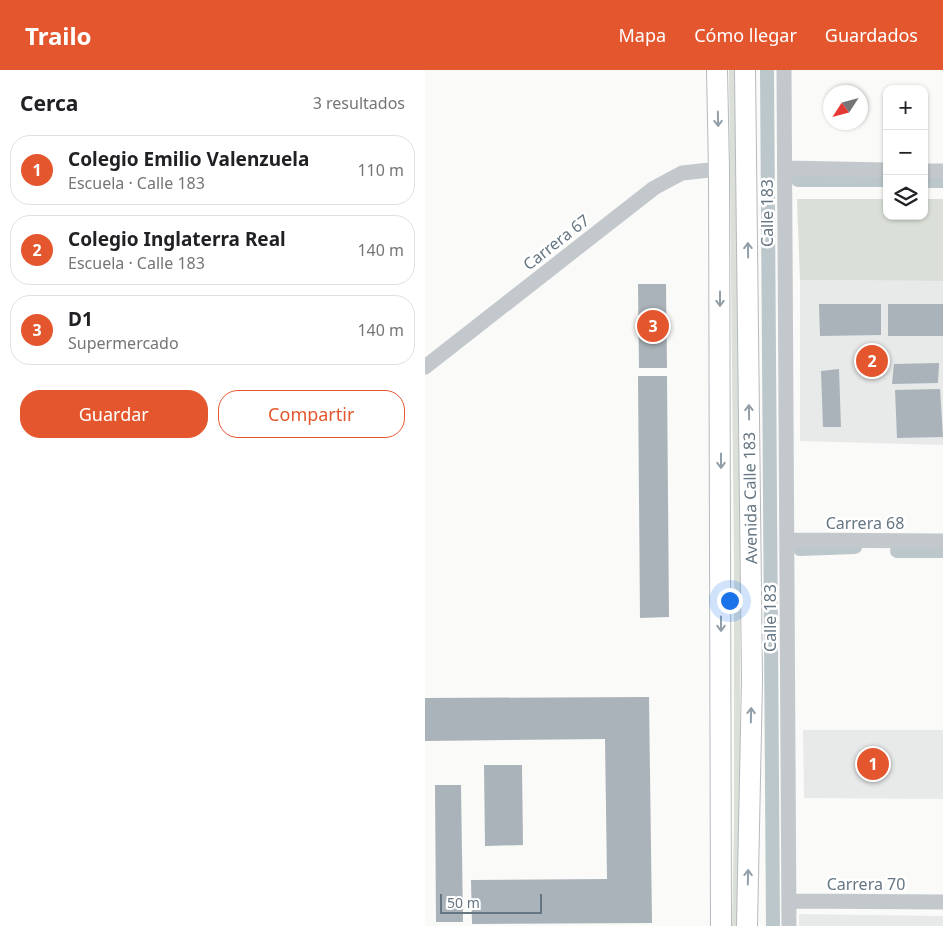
<!DOCTYPE html>
<html lang="es">
<meta charset="utf-8">
<style>
:root{--surface:#fff;--page:#f6f6f6;--text:#202124;--muted:#757577;--line:#e0e0e0;--accent:#e4572e}
body{margin:0;font-family:"Noto Sans",sans-serif;background:var(--page);color:var(--text)}
.controls{position:absolute;right:15px;top:15px;display:grid;overflow:hidden;border-radius:10px;box-shadow:0 1px 4px #0004}
.controls button{width:45px;height:45px;display:grid;place-items:center;padding:0;border:0;border-bottom:1px solid var(--line);background:var(--surface);color:var(--text);font:25px sans-serif}
.compass{position:absolute;left:398px;top:15px;width:45px;height:45px;border-radius:50%;background:var(--surface);box-shadow:0 1px 4px #0004;rotate:234deg}
.scale{position:absolute;left:15px;bottom:12px;width:102px;box-sizing:border-box;padding-left:5px;border:2px solid #657683;border-top:0;font-size:14px;line-height:18px;white-space:nowrap;color:#657683;-webkit-text-stroke:4px #fff;paint-order:stroke}
.you{position:absolute;left:304px;top:530px;width:18px;height:18px;margin:-12px;border:4px solid #fff;border-radius:50%;background:#1a73e8;box-shadow:0 0 0 8px #1a73e833}
.badge{display:grid;place-items:center;width:32px;height:32px;border-radius:50%;background:var(--accent);color:#fff;font-size:16px;font-weight:700}
.pin{position:absolute;translate:-50% -50%;border:2px solid #fff;box-shadow:0 1px 5px #0006}
.list{margin:0;padding:0;list-style:none}
h2{display:flex;justify-content:space-between;align-items:center;height:65px;margin:0;padding:0 20px;font-size:21px}
h2 small{font-size:16px;font-weight:400;color:var(--muted)}
.list li{display:grid;grid-template-columns:32px 1fr auto;gap:15px;align-items:center;box-sizing:border-box;height:70px;margin:0 10px 10px;padding:0 10px;border:1px solid var(--line);border-radius:20px}
.list b{display:block;font-size:19px;white-space:nowrap}
.list p{margin:0;font-size:16px;white-space:nowrap;color:var(--muted)}
.list em{font-size:16px;font-style:normal;color:var(--muted)}
.actions{display:flex;gap:10px;padding:15px 20px}
.actions a{flex:1;padding:11px 0;border:1px solid var(--accent);border-radius:20px;text-align:center;font-size:18px;color:var(--accent)}
.actions .main{background:var(--accent);color:#fff}
.icon{flex:none;width:28px;height:28px;fill:none;stroke:currentColor;stroke-width:2;stroke-linecap:round;stroke-linejoin:round}
.map{position:relative;flex:none;width:518px;height:856px;overflow:hidden}
header{display:flex;align-items:center;gap:30px;box-sizing:border-box;height:70px;padding:0 25px;background:var(--accent);color:#fff}
header strong{font-size:24px}
nav{display:flex;gap:28px;margin-inline-start:auto;font-size:18px}
main{display:flex}
aside{flex:1;background:var(--surface)}
.map>svg:first-child{display:block}
.built{fill:#e8e9e9}
.green{fill:#dadfd7}
.lines{fill:none;stroke-linecap:round;stroke-linejoin:round}
.canal{stroke:#bbc7cb;stroke-width:14}
.building{fill:#aab3b9}
.major-casing{stroke:#b5babe;stroke-width:22}
.minor{stroke:#c3c8cc;stroke-width:15}
.major{stroke:#fff;stroke-width:20}
.oneway{stroke:#939fa8}
.labels{text-anchor:middle;dominant-baseline:central;stroke-width:5;stroke-linejoin:round;paint-order:stroke}
.street-label{font-size:16px;fill:#657683;stroke:#fff}
</style>
<header>
<strong>Trailo</strong>
<nav><a>Mapa</a><a>Cómo llegar</a><a>Guardados</a></nav>
</header>
<main>
<aside>
<h2>Cerca<small>3 resultados</small></h2>
<ul class="list">
<li><span class="badge">1</span><div><b>Colegio Emilio Valenzuela</b><p>Escuela · Calle 183</p></div><em>110 m</em></li>
<li><span class="badge">2</span><div><b>Colegio Inglaterra Real</b><p>Escuela · Calle 183</p></div><em>140 m</em></li>
<li><span class="badge">3</span><div><b>D1</b><p>Supermercado</p></div><em>140 m</em></li>
</ul>
<div class="actions"><a class="main">Guardar</a><a>Compartir</a></div>
</aside>
<div class="map">
<svg width="518" height="856" viewBox="0 0 518 856">
<rect width="100%" height="100%" fill="#fafaf8"/>
<path class="built" d="M375 210 518 211V375L375 371Z
M378 660H518V729L379 728Z
M374 844 518 846V856H374Z"/>
<path class="green" d="M304 0H310C313 285 318 571 313 856H307L309 756V491Z
M372 129H462V146H499V129H518V211L375 210Z"/>
<g class="lines">
<path class="canal" d="M342 0 348 856
M373 110H462
M499 111H518
M375 479 430 477
M472 481H518"/>
</g>
<path class="building" d="M213 214H241L242 298H214Z
M394 234H456V265L395 266Z
M463 234H518V266H463Z
M514 293 513 313 467 314 469 294Z
M414 299 416 357H398L396 301Z
M213 306H242L244 547 215 548Z
M515 319 518 367 472 368 470 320Z
M224 627 227 853 47 854 46 810 182 809 180 669 0 671V628Z
M59 695H97L98 775 60 776Z
M10 715H36L38 852H11Z"/>
<g class="lines">
<g class="major-casing">
<path id="major" d="M292 0 294 99 296 856
M320 0 327 610 322 856"/>
</g>
<path class="minor" d="M359 0 364 856
M360 98 462 100
M499 101H518
M0 297 229 118 257 103 294 99
M362 470 518 471
M364 831 518 832"/>
<use href="#major" class="major"/>
</g>
<defs><path id="oneway-shaft" d="M-6 0H5M1.5-3L5.5 0L1.5 3" fill="none" stroke-width="1.6" stroke-linecap="round" stroke-linejoin="round" transform="scale(1.25)"/></defs>
<g class="oneway">
<use href="#oneway-shaft" transform="translate(293 49) rotate(89)"/>
<use href="#oneway-shaft" transform="translate(323 180) rotate(-91)"/>
<use href="#oneway-shaft" transform="translate(295 229) rotate(90)"/>
<use href="#oneway-shaft" transform="translate(324 342) rotate(-91)"/>
<use href="#oneway-shaft" transform="translate(296 391) rotate(90)"/>
<use href="#oneway-shaft" transform="translate(296 554) rotate(90)"/>
<use href="#oneway-shaft" transform="translate(326 645) rotate(-89)"/>
<use href="#oneway-shaft" transform="translate(323 807) rotate(-89)"/>
</g>
<g class="labels">
<g class="street-label">
<text transform="translate(342 143) rotate(-90)">Calle 183</text>
<text transform="translate(131 172) rotate(-38)">Carrera 67</text>
<text transform="translate(325 428) rotate(-91)">Avenida Calle 183</text>
<text x="440" y="453">Carrera 68</text>
<text transform="translate(345 548) rotate(-90)">Calle 183</text>
<text x="441" y="814">Carrera 70</text>
</g>
</g>
</svg>
<div class="controls">
<button>+</button>
<button>−</button>
<button><svg class="icon" aria-label="layers" viewBox="0 0 24 24"><path d="M12 4l9 5-9 5-9-5zM3 14l9 5 9-5"/></svg></button>
</div>
<svg class="compass" viewBox="-18 -18 36 36"><path d="M0-13l5 13h-10z" fill="#e53935"/><path d="M0 13l5-13h-10z" fill="#757577"/></svg>
<div class="scale">50 m</div>
<div class="you"></div>
<div class="pin badge" style="left:448px;top:694px">1</div>
<div class="pin badge" style="left:447px;top:291px">2</div>
<div class="pin badge" style="left:228px;top:256px">3</div>
</div>
</main>
